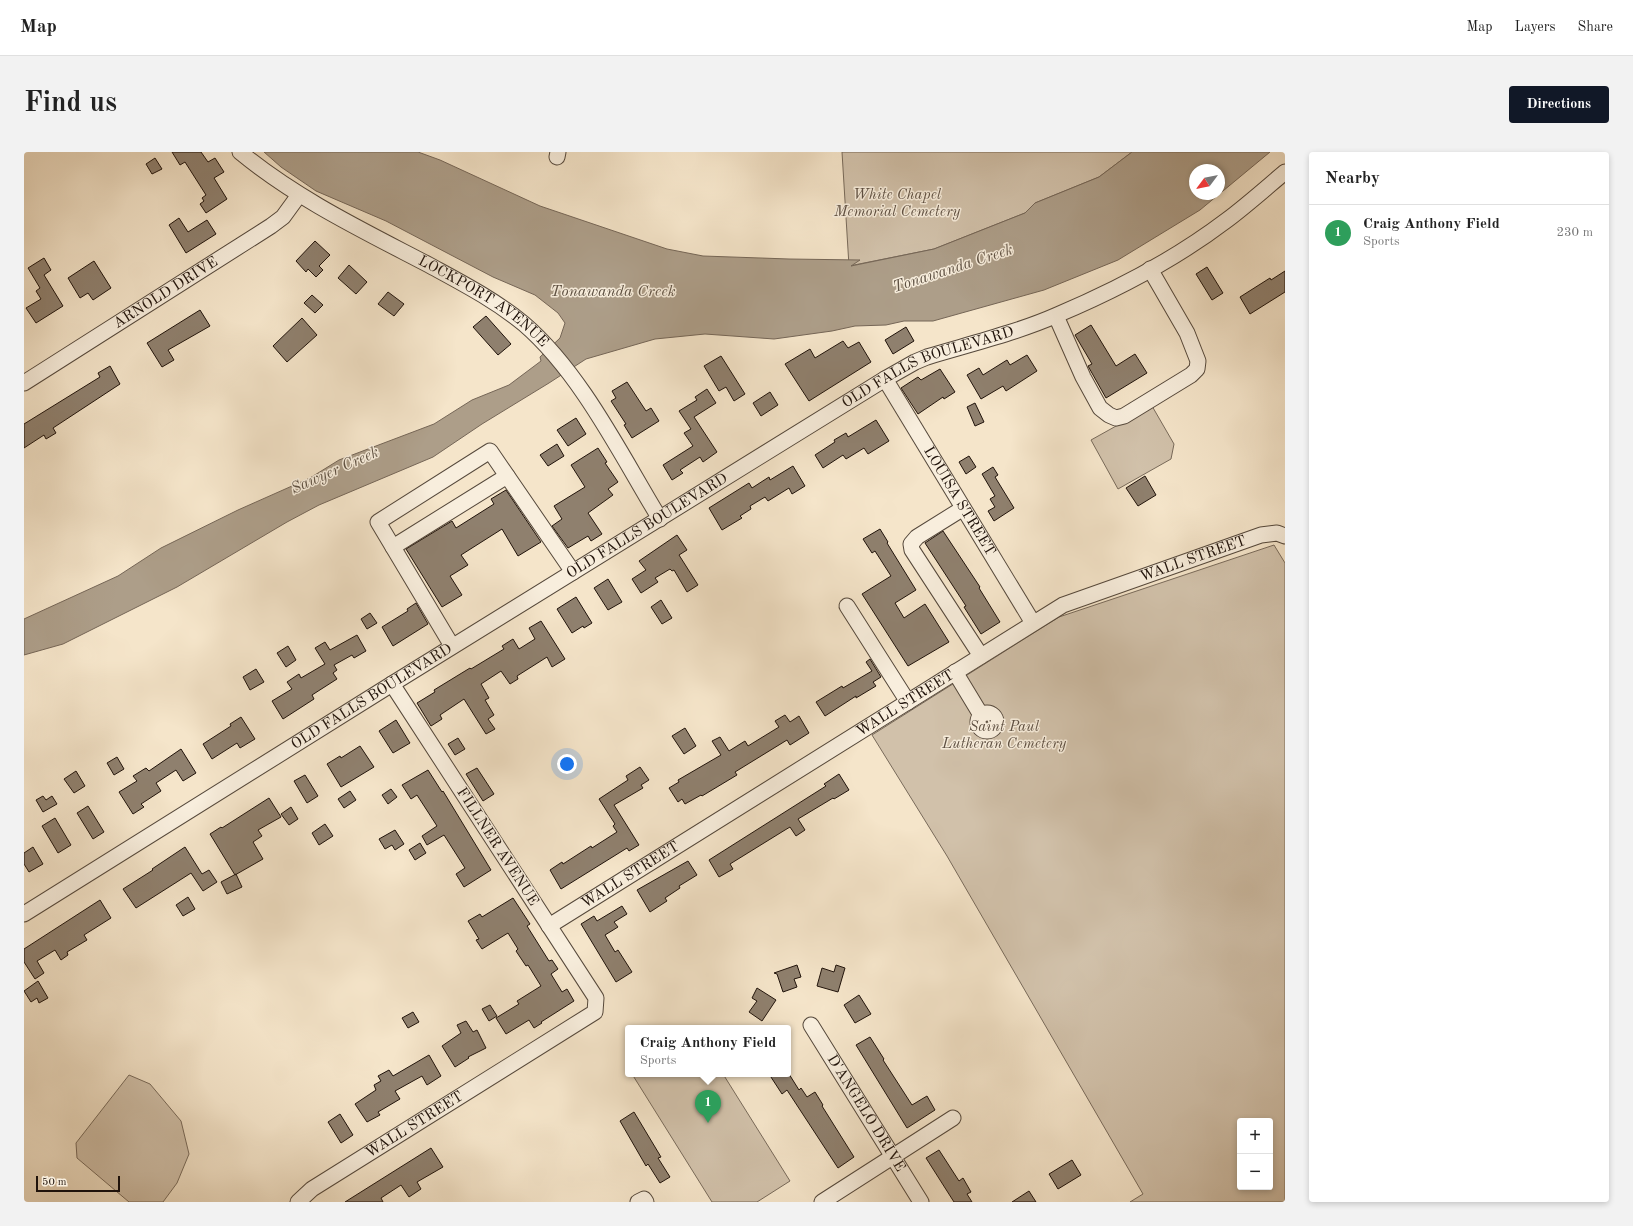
<!DOCTYPE html>
<meta charset="utf-8">
<style>
:root{--surface:#fff;--page:#f2f2f2;--text:#222;--muted:#767676;--line:#e0e0e0;--accent:#111827}
body{margin:0;font-family:"Old Standard TT",serif;background:var(--page);color:var(--text)}
.controls{position:absolute;right:12px;bottom:12px;display:grid;overflow:hidden;border-radius:4px;box-shadow:0 2px 6px #0003}
.controls button{width:36px;height:36px;display:grid;place-items:center;padding:0;border:0;border-bottom:1px solid var(--line);background:var(--surface);color:var(--text);font:20px sans-serif}
.compass{position:absolute;left:1165px;top:12px;width:36px;height:36px;border-radius:50%;background:var(--surface);box-shadow:0 2px 6px #0003;rotate:238deg}
.scale{position:absolute;left:12px;bottom:10px;width:84px;box-sizing:border-box;padding-left:4px;border:2px solid #20130b;border-top:0;font-size:11px;line-height:14px;white-space:nowrap;color:#20130b;-webkit-text-stroke:3px #f8eedd;paint-order:stroke}
.you{position:absolute;left:543px;top:612px;width:14px;height:14px;margin:-10px;border:3px solid #fff;border-radius:50%;background:#1a73e8;box-shadow:0 0 0 6px #1a73e833}
.badge{display:grid;place-items:center;width:26px;height:26px;border-radius:50%;background:var(--accent);color:#fff;font-size:13px;font-weight:700}
.pin{position:absolute;translate:-50% -33px;filter:drop-shadow(0 1px 2px #0008)}
.pin::after{content:'';position:absolute;top:21px;width:14px;height:12px;background:inherit;clip-path:polygon(0 0,100% 0,50% 100%)}
.popup{position:absolute;left:601px;top:873px;width:166px;height:52px;box-sizing:border-box;display:grid;place-content:center;border-radius:4px;background:var(--surface);filter:drop-shadow(0 1px 3px #0005);font-size:13px;white-space:nowrap;color:var(--muted)}
.popup b{font-size:15px;color:var(--text)}
.popup::after{content:'';position:absolute;left:50%;top:100%;margin-left:-8px;border:8px solid transparent;border-top-color:var(--surface)}
.list{margin:0;padding:0;list-style:none}
h2{display:flex;justify-content:space-between;align-items:center;height:52px;margin:0;padding:0 16px;font-size:17px}
h2 small{font-size:13px;font-weight:400;color:var(--muted)}
.list li{display:grid;grid-template-columns:26px 1fr auto;gap:12px;align-items:center;box-sizing:border-box;height:56px;padding:0 16px;border-top:1px solid var(--line)}
.list b{display:block;font-size:15px;white-space:nowrap}
.list p{margin:0;font-size:13px;white-space:nowrap;color:var(--muted)}
.list em{font-size:13px;font-style:normal;color:var(--muted)}
.map{position:relative;flex:none;width:1261px;height:1050px;overflow:hidden;border-radius:4px}
header{display:flex;align-items:center;gap:24px;box-sizing:border-box;height:56px;padding:0 20px;background:var(--surface);border-bottom:1px solid var(--line)}
header strong{font-size:19px}
nav{display:flex;gap:22px;margin-inline-start:auto;font-size:14px}
.intro{display:flex;align-items:center;justify-content:space-between;box-sizing:border-box;height:96px;padding:0 24px}
h1{margin:0;font-size:28px}
.button{padding:10px 18px;border-radius:4px;background:var(--accent);color:#fff;font-size:14px;font-weight:700}
main{display:flex;gap:24px;padding:0 24px}
aside{flex:1;background:var(--surface);border-radius:4px;box-shadow:0 2px 6px #0003}
.map>svg:first-child{display:block}
.green{fill:#d1c1aa;stroke:#786a5a;fill-rule:evenodd}
.water{fill:#ad9e89;stroke:#756657;fill-rule:evenodd}
.building{fill:#8f806e;stroke:#20130b}
.lines{fill:none;stroke-linecap:round;stroke-linejoin:round}
.minor-casing{stroke:#55483b;stroke-width:17}
.minor{stroke:#f8eedd;stroke-width:15}
.labels{text-anchor:middle;dominant-baseline:central;stroke-width:3;stroke-linejoin:round;paint-order:stroke}
.park-label{font-size:15px;font-style:italic;fill:#5e5043;stroke:#f8eedd}
.street-label{font-size:15px;fill:#20130b;stroke:#f8eedd}
.water-label{font-size:16px;font-style:italic;fill:#5f5244;stroke:#f8eedd}
</style>
<header>
<strong>Map</strong>
<nav><a>Map</a><a>Layers</a><a>Share</a></nav>
</header>
<div class="intro"><h1>Find us</h1><a class="button">Directions</a></div>
<main>
<div class="map">
<svg width="1261" height="1050" viewBox="0 0 1261 1050">
<rect width="100%" height="100%" fill="#f5e5ca"/>
<filter id="stains"><feTurbulence type="fractalNoise" baseFrequency=".005" numOctaves="4"/><feColorMatrix values="0 0 0 0 .2 0 0 0 0 .09 0 0 0 0 .02 0 0 0 .5 -.17"/></filter>
<radialGradient id="worn" r=".72"><stop offset=".6" stop-color="#630" stop-opacity="0"/><stop offset="1" stop-color="#630" stop-opacity=".3"/></radialGradient>
<path class="green" d="M818 0H1108L1075 25 1011 51 1001 61 910 97 825 114Z
M1128 254 1150 292 1147 307 1094 337 1067 288Z
M1250 393 1261 411V1050H1106L1119 1042 923 704 848 583 1035 465ZM1216 969H1246V1035H1216Z
M608 922H699L766 1029 733 1050H688Z
M105 923 126 932 157 969 165 1002 153 1031 139 1050H105L53 1006 52 991Z"/>
<path class="water" d="M240 0H394L416 8 516 54 643 97 679 104 765 107 836 108 827 114 910 97 1001 61 1011 51 1075 25 1108 0H1246L1176 58 1094 108 1020 138 909 169H880L862 173 831 174 808 179 750 187 681 182 631 187 562 207 525 231 458 272 409 305 295 353 263 370 153 435 39 492 0 503V467L94 424 137 396 214 358 286 326 315 308 410 272 448 248 485 233 517 209 516 205 536 186 541 171 534 161 511 143 469 125 362 69 292 39 257 15ZM1171 18H1195V42H1171Z"/>
<path class="building" d="M148 0H177L184 10 191 6 200 20 190 26 203 47 182 61 176 52 180 49 178 46 182 43 161 10 156 13Z
M131 6 138 17 128 22 122 12Z
M155 66 164 80 183 68 192 82 162 101 145 73Z
M291 89 306 103 295 114 299 118 292 125 284 117 282 120 272 109Z
M20 106 27 118 20 123 39 154 12 171 2 156 17 147 12 139 16 136 4 116Z
M70 109 87 136 69 148 64 141 56 146 44 126Z
M325 113 343 130 332 142 314 126Z
M1183 115 1199 141 1188 148 1172 122Z
M1261 119V140L1226 162 1216 145 1246 126 1247 128Z
M364 140 380 152 370 164 354 152Z
M288 143 299 153 291 161 280 151Z
M176 158 186 174 144 198 150 208 138 215 123 191Z
M462 164 487 192 474 203 449 175Z
M278 166 293 183 263 210 249 194Z
M1067 173 1092 214 1111 202 1123 221 1082 246 1064 214 1068 212 1051 183Z
M882 175 890 189 869 202 861 188Z
M819 189 824 196 835 190 847 210 785 249 761 212 786 197 791 206Z
M1003 203 1013 219 982 239 979 234 957 247 943 223 955 216 959 223 983 208 986 213Z
M697 204 721 242 710 249 702 235 695 239 680 214Z
M86 214 96 232 29 276 32 281 22 287 20 283 0 296V272L76 225 74 221Z
M916 217 931 240 920 247 919 245 894 262 877 236 894 225 897 228Z
M603 230 622 259 627 256 635 269 608 286 600 273 602 272 587 249 592 246 588 239Z
M683 237 692 251 670 265 693 300 679 310 676 305 656 318 659 321 648 328 639 313 669 294 660 281 667 277 655 259 673 248 671 245Z
M746 240 754 253 737 264 729 251Z
M951 251 960 270 951 274 943 255Z
M552 266 562 282 544 294 533 278Z
M852 268 865 289 844 302 840 296 822 307 819 303 799 316 791 303 811 290 810 288 822 281 824 285Z
M533 292 540 304 524 314 516 303Z
M574 296 583 310 581 311 594 330 584 337 589 343 564 361 578 382 567 389 564 384 544 396 528 374 538 367 530 354 561 335 547 313Z
M945 304 952 315 942 322 935 310Z
M769 314 781 334 768 342 765 336 744 349 741 345 726 354 727 357 716 364 718 366 698 378 685 356 725 331 728 336 745 325 746 328Z
M969 315 974 323 971 325 990 356 970 369 964 359 971 355 966 347 971 344 958 322Z
M1121 324 1132 343 1114 354 1102 336Z
M482 338 517 390 494 404 478 377 437 403 444 413 426 424 438 443 418 455 382 397 428 369 432 376 470 352 467 347Z
M856 377 864 390 863 391 892 438 871 451 880 466 901 452 925 490 884 514 838 442 867 424 851 399 848 401 839 387Z
M919 379 956 435 955 436 976 470 957 482 940 455 942 454 901 391Z
M653 383 663 398 655 403 674 433 663 440 650 418 648 419 646 417 631 426 634 430 617 441 608 427 622 418 615 409Z
M584 427 598 450 584 458 570 436Z
M552 445 568 471 560 476 559 474 548 481 533 457Z
M637 448 648 466 638 472 627 455Z
M392 451 404 472 369 494 358 475 384 459 383 457Z
M346 461 353 471 343 477 337 467Z
M517 469 541 507 528 515 523 505 493 524 494 527 486 532 477 519 457 532 465 546 461 548 470 563 464 567 471 577 462 582 440 547 416 563 418 567 407 574 393 551 411 540 410 538 446 516 447 517 480 497 478 494 489 487 495 497 511 487 505 476Z
M333 483 342 499 330 506 328 503 310 513 313 518 309 521 313 527 288 543 290 547 259 567 248 549 268 537 263 530 275 522 277 526 301 512 291 496 301 490 306 498Z
M264 494 272 508 262 515 253 501Z
M846 507 857 525 849 530 852 534 832 546V544L801 564 792 550 818 534 819 536 848 519 842 510Z
M232 517 240 530 226 538 219 525Z
M761 563 766 570 775 564 785 581 766 593 763 588 711 620 713 623 678 644 677 643 661 652 658 647 654 650 645 636 655 630 654 628 697 603 688 589 696 585 705 599 721 589 724 594 755 575 751 569Z
M217 565 231 587 216 596 213 591 188 607 179 592 207 574 206 572Z
M372 568 386 591 369 601 355 579Z
M661 576 672 594 660 602 648 584Z
M434 586 441 597 431 603 424 592Z
M336 594 350 615 317 635 303 612 316 604 317 606Z
M157 597 172 621 159 629 152 618 132 631 137 639 117 652 120 655 109 662 95 640 113 629 109 624 122 616 125 619Z
M93 605 100 617 90 623 83 611Z
M616 615 625 628 617 633 619 636 590 653 615 693 605 699 603 696 537 737 526 718 538 710 539 712 567 694 568 696 593 680 589 674 591 672 575 647 604 628 602 624Z
M453 616 470 642 459 649 442 622Z
M404 618 418 640 419 639 467 718 440 735 432 722 441 716 420 683 403 693 398 684 413 674 393 643 387 647 378 633Z
M52 619 61 634 50 641 40 627Z
M815 622 825 638 810 647 809 646 774 667 781 678 772 684 766 675 761 678 706 712 709 717 695 725 685 708 802 634 800 632Z
M281 623 294 644 283 651 270 629Z
M367 637 373 645 364 652 358 643Z
M326 639 332 648 320 656 314 647Z
M19 644 22 648 28 644 33 652 19 660 12 648Z
M245 646 257 665 234 678 238 684 229 690 239 707 211 723 186 682 197 675 198 676Z
M64 654 80 680 69 687 53 661Z
M267 655 274 667 265 673 257 662Z
M31 666 47 693 34 701 18 674Z
M301 672 309 684 295 693 288 681Z
M371 678 380 692 371 698 368 693 361 697 355 687Z
M396 691 402 701 391 708 385 698Z
M9 695 19 712 5 720 0 712V701Z
M161 695 178 722 185 718 193 730 179 739 167 721 112 756 99 737 129 718 128 717Z
M664 709 673 723 655 734 656 736 641 746 643 749 626 760 613 738Z
M212 722 218 735 203 742 197 730Z
M164 745 171 757 159 764 152 753Z
M489 746 506 772 503 774 525 809 528 808 534 817 527 822 538 840 543 837 550 849 517 870 518 871 510 876 505 868 482 882 472 866 495 852 493 849 517 834 504 813 502 814 492 799 494 797 484 781 458 797 452 788 455 787 444 769 456 762 458 765Z
M76 748 87 766 60 783 63 788 43 800 44 803 37 808 31 798 13 809 20 821 11 827 0 810V797Z
M598 754 603 762 590 770 594 775 581 783 591 800 594 798 608 820 592 830 557 772 570 764 573 769Z
M773 813 777 825 770 827 773 835 759 840 753 822 750 821Z
M812 813 821 816 814 840 793 834 798 816 810 820Z
M14 829 24 846 15 851 13 846 7 850 0 839Z
M733 836 752 848 738 869 725 860 733 849 728 846Z
M835 843 847 862 831 871 820 853Z
M466 853 473 864 465 869 458 857Z
M389 860 395 870 384 876 378 866Z
M442 869 449 880 453 878 462 896 444 905 445 906 431 915 418 894 437 881 433 873Z
M846 885 860 907 859 908 888 953 903 944 911 958 883 976 832 893Z
M405 903 417 924 403 933 398 924 371 939 376 947 354 960 356 963 343 970 331 952 352 938 350 933 357 929 354 924 365 918 369 924Z
M745 922H765L775 938 777 936 783 945 791 940 799 953 798 954 830 1005 814 1016 763 938 758 942Z
M610 960 637 1005 634 1006 646 1025 636 1031 624 1012 622 1014 596 969Z
M316 962 329 983 317 991 304 970Z
M407 996 419 1015 393 1030 397 1037 385 1045 377 1033 357 1046 359 1050H321Z
M915 998 935 1029 939 1026 947 1040 943 1042 948 1050H930L902 1006Z
M1048 1008 1057 1023 1034 1037 1025 1022Z
M1005 1039 1012 1050H988Z"/>
<g class="lines">
<g class="minor-casing">
<g id="minor">
<path id="s1" d="M216 0C273 47 340 79 405 113 438 131 471 148 500 172 557 221 597 303 636 367"/>
<path d="M533 5 534 0"/>
<path d="M1032 164 1059 225 1076 256 1085 263 1092 266 1100 264 1167 223 1173 217 1174 209 1163 181 1126 117"/>
<path id="s2" d="M861 227 1009 471"/>
<path id="s3" d="M0 231 247 74 259 65 275 43"/>
<path d="M938 357 893 385 887 392 888 398 957 504"/>
<path d="M369 395 483 324"/>
<path d="M823 454 884 550"/>
<path d="M428 494 354 370 466 299 549 420"/>
<path d="M931 520 957 563"/>
<circle cx="963" cy="570" r="9"/>
<path id="s4" d="M0 762 368 532 861 227 891 210 903 205C946 192 992 181 1033 163 1090 139 1153 106 1203 68 1223 53 1242 36 1261 20"/>
<path id="s5" d="M525 774 1039 453 1237 383 1253 381 1261 384"/>
<path id="s6" d="M787 873 897 1050"/>
<path id="s7" d="M274 1050 288 1037 571 860 572 846 368 532"/>
<path d="M614 1050 620 1047 622 1050"/>
<path d="M798 1050 929 966"/>
</g>
</g>
<use href="#minor" class="minor"/>
</g>
<g class="labels">
<g class="park-label">
<text x="873" y="43">White Chapel<tspan x="873" dy="17">Memorial Cemetery</tspan></text>
<text x="980" y="575">Saint Paul<tspan x="980" dy="17">Lutheran Cemetery</tspan></text>
</g>
<g class="street-label">
<text stroke="none"><textPath href="#s3" startOffset="168">ARNOLD DRIVE</textPath></text>
<text stroke="none"><textPath href="#s1" startOffset="286">LOCKPORT AVENUE</textPath></text>
<text stroke="none"><textPath href="#s4" startOffset="1058">OLD FALLS BOULEVARD</textPath></text>
<text stroke="none"><textPath href="#s2" startOffset="143">LOUISA STREET</textPath></text>
<text stroke="none"><textPath href="#s4" startOffset="734">OLD FALLS BOULEVARD</textPath></text>
<text stroke="none"><textPath href="#s5" startOffset="744">WALL STREET</textPath></text>
<text stroke="none"><textPath href="#s4" startOffset="410">OLD FALLS BOULEVARD</textPath></text>
<text stroke="none"><textPath href="#s5" startOffset="420">WALL STREET</textPath></text>
<text transform="translate(473 695) rotate(57)">FILLNER AVENUE</text>
<text stroke="none"><textPath href="#s5" startOffset="96">WALL STREET</textPath></text>
<text stroke="none"><textPath href="#s6" startOffset="104">D'ANGELO DRIVE</textPath></text>
<text stroke="none"><textPath href="#s7" startOffset="140">WALL STREET</textPath></text>
</g>
<g class="water-label">
<text transform="translate(929 117) rotate(-18)">Tonawanda Creek</text>
<text x="589" y="140">Tonawanda Creek</text>
<text transform="translate(311 319) rotate(-24)">Sawyer Creek</text>
</g>
</g>
<rect width="100%" height="100%" filter="url(#stains)"/>
<rect width="100%" height="100%" fill="url(#worn)"/>
</svg>
<div class="controls">
<button>+</button>
<button>−</button>
</div>
<svg class="compass" viewBox="-18 -18 36 36"><path d="M0-13l5 13h-10z" fill="#e53935"/><path d="M0 13l5-13h-10z" fill="#767676"/></svg>
<div class="scale">50 m</div>
<div class="you"></div>
<div class="pin badge" style="left:684px;top:971px;background:#2e9e5b">1</div>
<div class="popup"><b>Craig Anthony Field</b>Sports</div>
</div>
<aside>
<h2>Nearby<small></small></h2>
<ul class="list">
<li><span class="badge" style="background:#2e9e5b">1</span><div><b>Craig Anthony Field</b><p>Sports</p></div><em>230 m</em></li>
</ul>
</aside>
</main>
